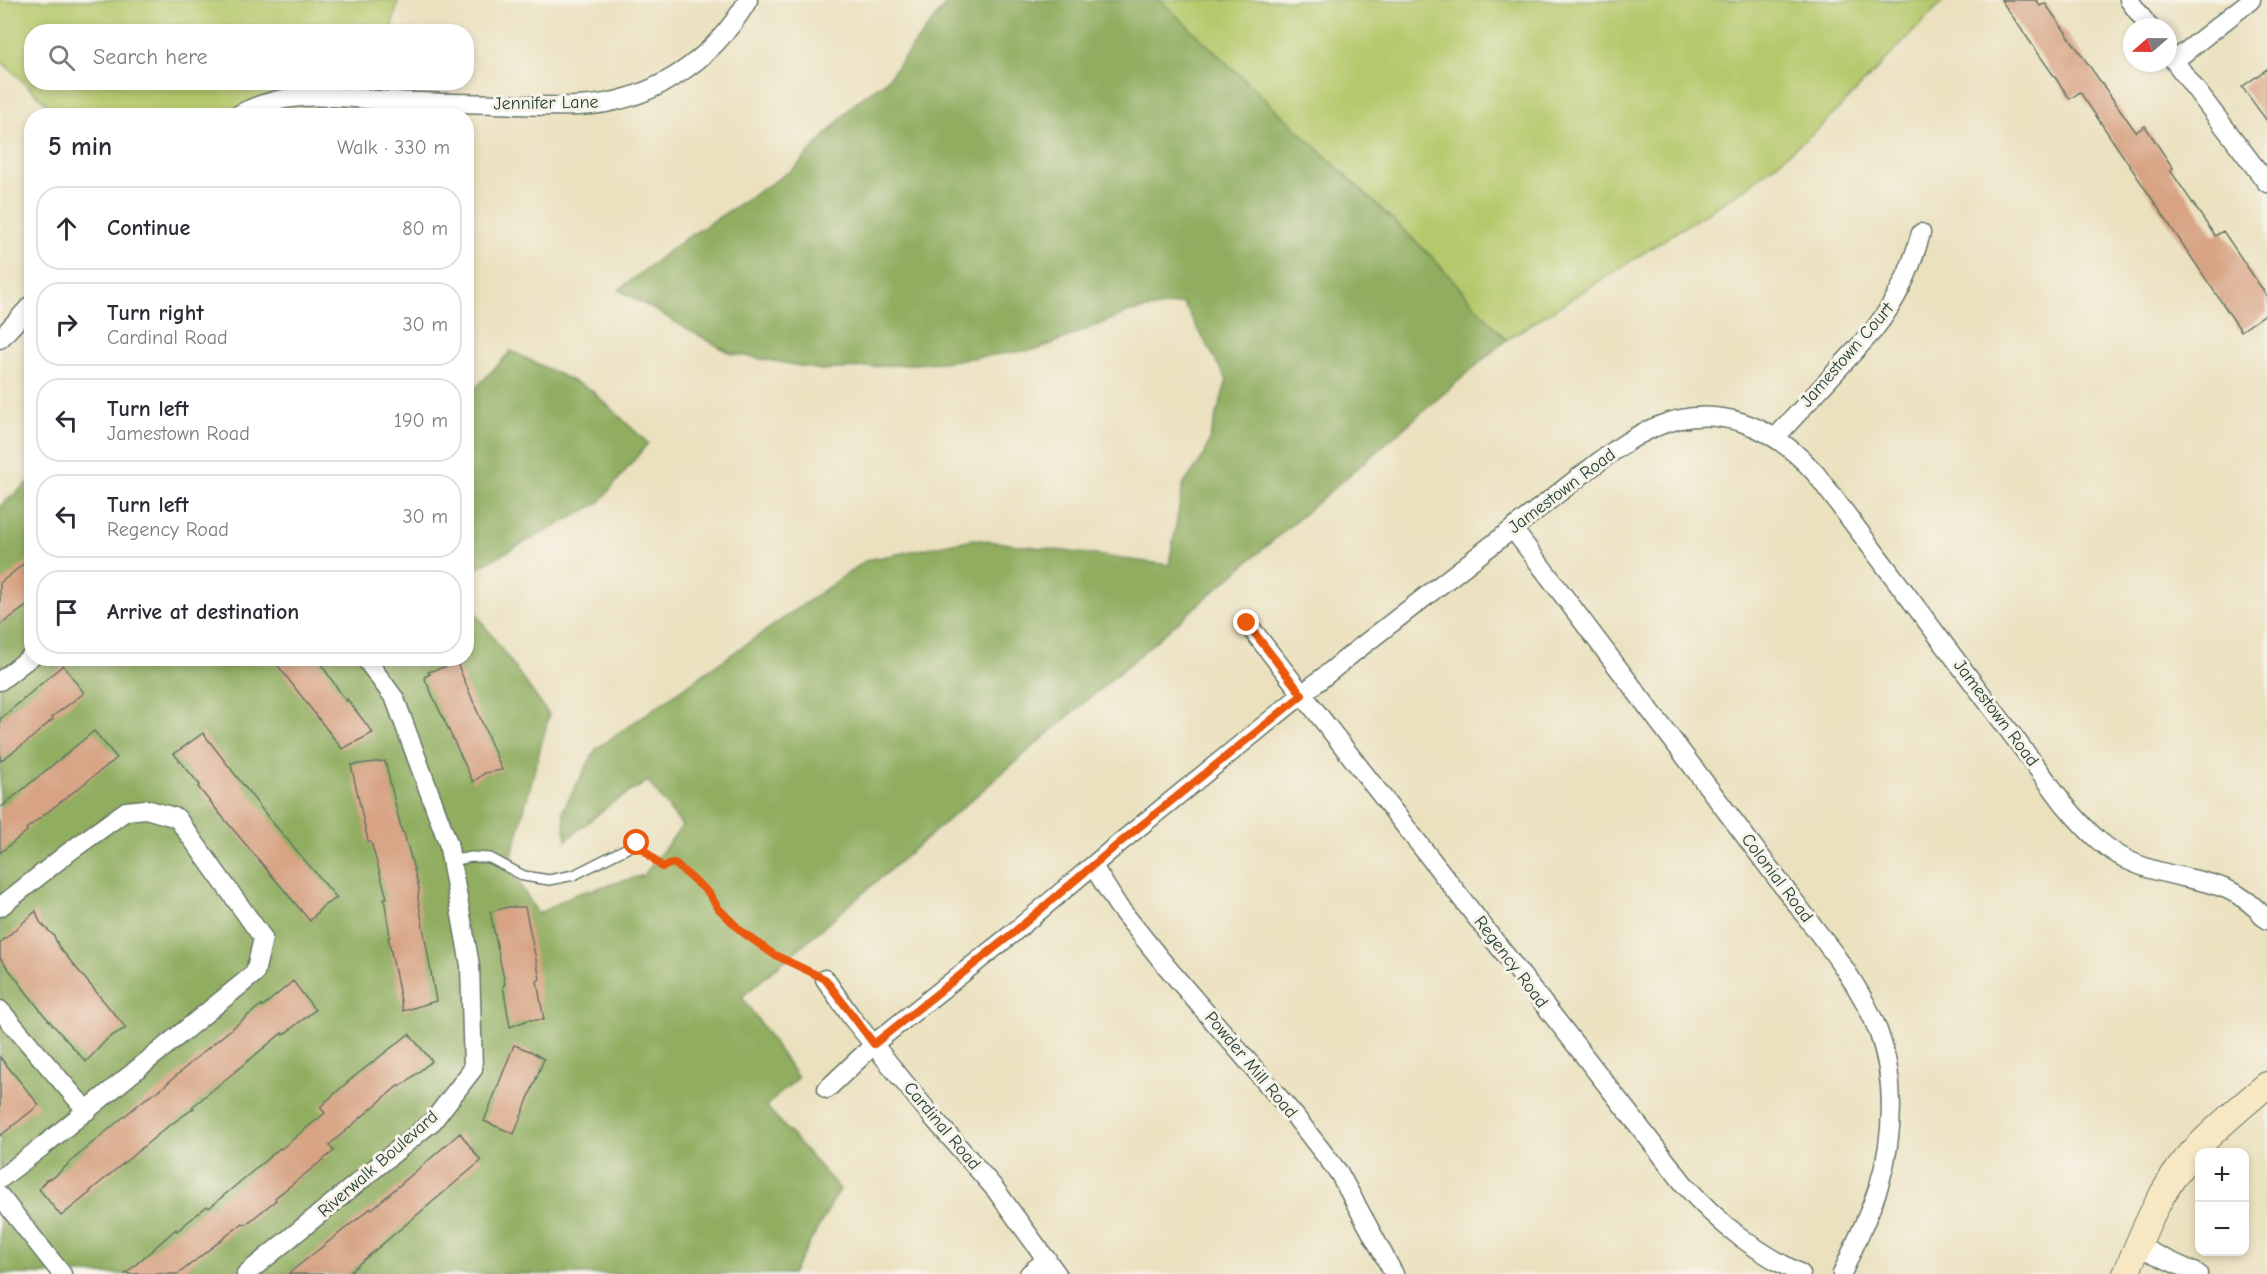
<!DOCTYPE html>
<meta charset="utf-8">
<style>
:root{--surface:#fff;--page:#f7f7f7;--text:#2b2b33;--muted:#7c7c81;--line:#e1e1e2}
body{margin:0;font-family:"Comic Neue",sans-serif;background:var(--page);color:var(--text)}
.controls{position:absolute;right:18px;bottom:18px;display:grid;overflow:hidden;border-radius:12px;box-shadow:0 3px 9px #0003}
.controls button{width:54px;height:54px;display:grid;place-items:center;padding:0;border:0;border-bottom:2px solid var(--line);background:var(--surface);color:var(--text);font:30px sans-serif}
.compass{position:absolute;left:2123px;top:18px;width:54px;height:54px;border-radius:50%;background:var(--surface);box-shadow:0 3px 9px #0003;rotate:250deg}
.stop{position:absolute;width:18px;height:18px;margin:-14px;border:4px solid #ea580c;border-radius:50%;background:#fff}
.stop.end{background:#ea580c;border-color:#fff;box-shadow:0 2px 6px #0008}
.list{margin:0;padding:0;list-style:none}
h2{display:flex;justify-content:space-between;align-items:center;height:78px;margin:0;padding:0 24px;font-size:26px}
h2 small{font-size:20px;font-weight:400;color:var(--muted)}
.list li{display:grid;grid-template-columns:39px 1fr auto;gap:18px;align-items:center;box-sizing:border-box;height:84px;margin:0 12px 12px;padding:0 12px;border:2px solid var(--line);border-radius:24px}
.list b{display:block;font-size:22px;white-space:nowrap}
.list p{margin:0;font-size:20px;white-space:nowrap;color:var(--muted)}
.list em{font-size:20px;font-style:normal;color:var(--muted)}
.icon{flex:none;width:33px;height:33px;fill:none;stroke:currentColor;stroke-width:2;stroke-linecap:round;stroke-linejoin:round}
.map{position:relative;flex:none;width:2267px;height:1274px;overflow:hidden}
.search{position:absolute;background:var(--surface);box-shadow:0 3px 9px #0003;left:24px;top:24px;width:450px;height:66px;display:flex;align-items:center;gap:15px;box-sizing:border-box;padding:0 21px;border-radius:24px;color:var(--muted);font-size:22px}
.panel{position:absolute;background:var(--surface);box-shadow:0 3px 9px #0003;left:24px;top:108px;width:450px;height:558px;border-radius:24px}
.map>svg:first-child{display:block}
.green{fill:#b5c96c;stroke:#6a8350;stroke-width:1.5}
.forest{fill:#90ad60;stroke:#58754a;stroke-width:1.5}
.building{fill:#d7a383}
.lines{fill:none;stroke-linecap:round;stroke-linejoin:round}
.lane-casing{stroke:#667665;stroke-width:12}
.street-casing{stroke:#667665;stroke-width:21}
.secondary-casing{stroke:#667665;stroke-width:28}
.path{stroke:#667665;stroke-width:4;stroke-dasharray:1.5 4.5;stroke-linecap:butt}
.lane{stroke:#fff;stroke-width:9}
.street{stroke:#fff;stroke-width:18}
.secondary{stroke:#f7e8c3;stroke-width:26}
.route{stroke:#ea580c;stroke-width:8}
.labels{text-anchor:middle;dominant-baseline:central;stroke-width:6;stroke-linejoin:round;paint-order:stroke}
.street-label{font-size:18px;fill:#1f3d34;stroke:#f7f3e8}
</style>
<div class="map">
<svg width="2267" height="1274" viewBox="0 0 2267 1274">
<rect width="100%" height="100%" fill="#f7f3e8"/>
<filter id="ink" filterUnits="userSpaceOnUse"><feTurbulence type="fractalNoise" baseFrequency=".0167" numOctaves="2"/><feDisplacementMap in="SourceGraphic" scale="12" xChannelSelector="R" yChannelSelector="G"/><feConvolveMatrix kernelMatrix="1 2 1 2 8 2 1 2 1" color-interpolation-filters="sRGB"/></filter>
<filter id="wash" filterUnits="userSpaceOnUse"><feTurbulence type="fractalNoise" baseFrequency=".008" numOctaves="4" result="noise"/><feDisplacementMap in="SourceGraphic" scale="24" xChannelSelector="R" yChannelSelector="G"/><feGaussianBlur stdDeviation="1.35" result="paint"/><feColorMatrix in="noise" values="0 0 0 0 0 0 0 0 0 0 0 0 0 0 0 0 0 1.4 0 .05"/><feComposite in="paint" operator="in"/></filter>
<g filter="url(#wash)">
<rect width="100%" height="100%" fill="#ebe1bf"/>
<path class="green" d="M0 0H398L391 31 32 32V82L378 83 375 98 234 109 228 116 59 115 0 60Z
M1160 0H1944L1825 123 1746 188 1506 340 1433 258Z"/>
<path class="forest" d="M949 0H1160L1433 258 1506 340 742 997 798 1078 766 1106 840 1189 792 1274H0V506L31 480 32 658H466L467 601 549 715 509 867 538 914 573 895 644 875 682 826 648 781 612 803 566 840 563 810 596 749 867 560 974 539 1169 565 1183 485 1205 454 1227 380 1183 303 1129 312 1039 349 942 362 822 370 730 353 619 290 679 243 795 168 857 101 885 82Z
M511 351 591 390 648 443 599 503 467 573V397Z"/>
<g id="blocks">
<path class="building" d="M2001 0H2036L2040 6 2045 3 2136 132 2145 126 2173 168 2170 170 2215 236 2223 231 2267 296V313L2241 331 2080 92 2070 99Z
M2267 69V121L2242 87Z
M32 557V602L0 625V583Z
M272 658H317L346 701 347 699 373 733 342 749Z
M457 663 502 770 485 773 473 782 424 677 430 674 428 672Z
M63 665 84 693 52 717 53 719 28 741 0 761V719Z
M94 731 117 758 26 829 27 831 0 853V808Z
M203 733 268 817 337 898 323 906 310 921 221 815 198 787 200 785 174 754Z
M385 761 402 832 404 833 419 888 418 898 436 1001 403 1011 388 937 390 936 384 898H387L371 842 368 841 351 765Z
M508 907H525L540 979 537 981 544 1020H528L510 1027 503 986 505 984 490 912Z
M36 911 40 922 54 936 59 947 126 1028 108 1038 86 1062 44 1015 0 958V943Z
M293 981 315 1010 283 1035 282 1033 192 1107 194 1108 166 1128 90 1191 91 1192 61 1216 39 1189 46 1180 54 1177 85 1149 145 1099 161 1089 203 1052 261 1005 262 1007Z
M409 1034 432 1061 400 1087 399 1085 329 1145 334 1151 275 1198 276 1200 245 1225 243 1223 178 1274H125L176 1229 177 1231 207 1206 209 1208 280 1148 281 1149 325 1113 320 1107 351 1079Z
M514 1045 530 1051 544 1059 514 1134 484 1121Z
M0 1057 39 1105 0 1136Z
M460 1133 481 1161 347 1274H288L371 1208 372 1209Z"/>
</g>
</g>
<g filter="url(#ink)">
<use href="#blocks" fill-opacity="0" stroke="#667665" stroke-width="1.5"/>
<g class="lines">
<g class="lane-casing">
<path id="lane" d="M451 861 471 857 490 858 524 876 549 880 574 875 637 843"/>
</g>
<g class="street-casing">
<path id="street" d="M2129 0 2149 27
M2168 53 2267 183
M2174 61 2251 0
M236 116C281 90 329 96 378 100 418 103 457 103 496 104 524 105 551 107 578 106 650 103 712 62 748 0
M0 339 32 304
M1776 437 1873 331C1898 299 1910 272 1921 233
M1513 529 1835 955C1852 979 1868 1004 1878 1031 1896 1079 1894 1137 1879 1185 1870 1215 1854 1245 1842 1274
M1247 623 1684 1184C1719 1224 1753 1250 1801 1274
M0 681 32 656
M1093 866 1118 906 1166 966 1294 1115 1339 1173 1394 1274
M0 907 69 852 126 811 146 809 177 818 263 938 255 973 43 1146 0 1179
M825 979 852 1018 930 1114 995 1189 1057 1274
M0 1010 87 1111
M827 1089 881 1038 1013 933 1117 845 1353 653 1592 467C1611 453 1631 437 1653 428 1716 400 1774 426 1816 474L2065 805C2086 830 2107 853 2139 865 2187 884 2229 874 2267 920
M0 1196 62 1274
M2137 1246 2198 1274
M246 1274 433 1121 473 1069 470 965 448 843 395 699 365 658
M1029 1274 1047 1259"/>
</g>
<g class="secondary-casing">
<path id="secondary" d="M2126 1274C2143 1232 2161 1187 2192 1153 2215 1128 2241 1107 2267 1085"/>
</g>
<path class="path" d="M646 852 662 867 674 863 708 892 719 908 741 931 773 954 811 972"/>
<use href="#lane" class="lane"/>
<use href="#street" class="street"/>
<use href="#secondary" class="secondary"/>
</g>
</g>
<g class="lines" filter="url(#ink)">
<path class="route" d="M637 843 662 867 674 863 708 892 719 909 741 931 773 954 825 979 874 1044 1013 933 1117 845 1302 695 1247 623"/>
</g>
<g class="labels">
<g class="street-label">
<text transform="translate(546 103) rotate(-1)">Jennifer Lane</text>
<text transform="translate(1847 355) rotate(-49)">Jamestown Court</text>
<text transform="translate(1562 491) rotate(-37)">Jamestown Road</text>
<text transform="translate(1996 713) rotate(53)">Jamestown Road</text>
<text transform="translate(1777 878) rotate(53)">Colonial Road</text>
<text transform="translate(1511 962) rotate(53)">Regency Road</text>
<text transform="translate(1251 1065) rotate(50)">Powder Mill Road</text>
<text transform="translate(942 1126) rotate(50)">Cardinal Road</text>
<text transform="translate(378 1164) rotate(-41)">Riverwalk Boulevard</text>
</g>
</g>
</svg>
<div class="controls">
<button>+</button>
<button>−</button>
</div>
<svg class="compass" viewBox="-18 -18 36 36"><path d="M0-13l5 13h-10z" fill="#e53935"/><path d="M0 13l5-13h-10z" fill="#7c7c81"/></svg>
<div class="stop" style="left:637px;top:843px"></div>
<div class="stop end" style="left:1247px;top:623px"></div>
<div class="search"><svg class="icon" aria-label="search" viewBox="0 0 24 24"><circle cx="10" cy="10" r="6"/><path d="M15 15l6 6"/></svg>Search here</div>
<section class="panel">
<h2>5 min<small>Walk · 330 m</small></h2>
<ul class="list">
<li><svg class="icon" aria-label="ahead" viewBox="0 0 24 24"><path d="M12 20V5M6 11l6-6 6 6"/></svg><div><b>Continue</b></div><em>80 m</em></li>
<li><svg class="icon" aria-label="right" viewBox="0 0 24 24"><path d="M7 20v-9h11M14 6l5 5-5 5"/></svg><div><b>Turn right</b><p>Cardinal Road</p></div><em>30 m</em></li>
<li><svg class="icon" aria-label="left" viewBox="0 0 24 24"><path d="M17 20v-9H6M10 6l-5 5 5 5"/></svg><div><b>Turn left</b><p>Jamestown Road</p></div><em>190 m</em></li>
<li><svg class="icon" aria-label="left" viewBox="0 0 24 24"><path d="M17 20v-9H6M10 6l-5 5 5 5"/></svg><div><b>Turn left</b><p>Regency Road</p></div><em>30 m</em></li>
<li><svg class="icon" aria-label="arrive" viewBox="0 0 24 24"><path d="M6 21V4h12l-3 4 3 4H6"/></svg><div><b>Arrive at destination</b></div></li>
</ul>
</section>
</div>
